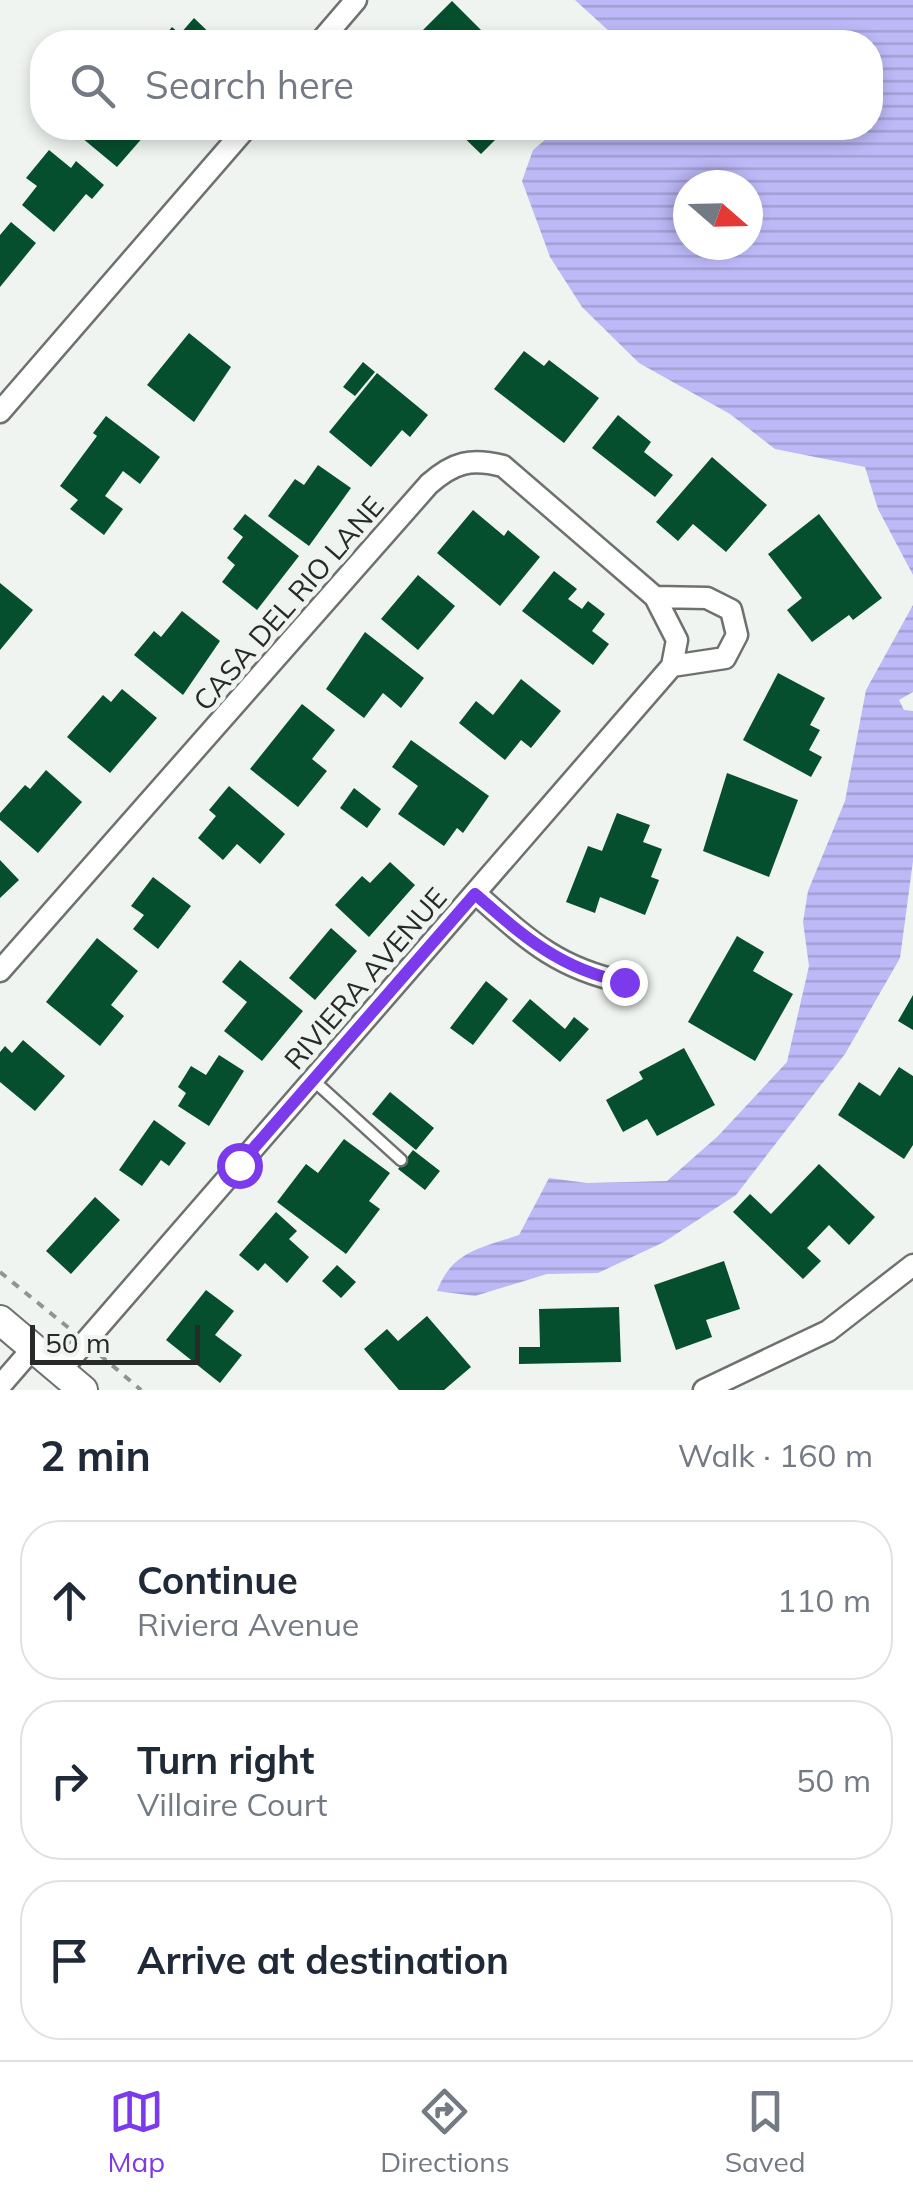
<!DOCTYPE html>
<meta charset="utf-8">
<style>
:root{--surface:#fff;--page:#f6f6f7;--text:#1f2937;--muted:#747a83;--line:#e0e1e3;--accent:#7c3aed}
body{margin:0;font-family:Mulish,sans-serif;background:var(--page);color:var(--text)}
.compass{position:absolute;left:673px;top:170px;width:90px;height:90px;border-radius:50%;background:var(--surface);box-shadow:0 5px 15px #0003;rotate:110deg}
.scale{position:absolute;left:30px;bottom:25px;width:170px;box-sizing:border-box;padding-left:10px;border:5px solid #282a29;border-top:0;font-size:28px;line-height:35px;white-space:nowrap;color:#282a29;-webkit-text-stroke:8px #eff4f0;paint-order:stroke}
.stop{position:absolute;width:30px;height:30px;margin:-22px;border:8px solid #7c3aed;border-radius:50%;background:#fff}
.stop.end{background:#7c3aed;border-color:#fff;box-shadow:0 2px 10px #0008}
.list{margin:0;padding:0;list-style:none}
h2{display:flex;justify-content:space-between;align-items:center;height:130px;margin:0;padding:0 40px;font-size:42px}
h2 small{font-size:32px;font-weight:400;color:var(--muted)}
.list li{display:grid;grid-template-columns:65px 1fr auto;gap:30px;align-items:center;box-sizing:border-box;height:160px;margin:0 20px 20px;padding:0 20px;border:2px solid var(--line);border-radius:40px}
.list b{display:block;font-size:38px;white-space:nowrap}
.list p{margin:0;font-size:32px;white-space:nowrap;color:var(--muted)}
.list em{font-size:32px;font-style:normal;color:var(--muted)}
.icon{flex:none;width:55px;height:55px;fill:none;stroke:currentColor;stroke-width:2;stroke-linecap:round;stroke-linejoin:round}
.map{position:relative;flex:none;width:913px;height:1390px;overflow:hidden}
.search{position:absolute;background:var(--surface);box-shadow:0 5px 15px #0003;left:30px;right:30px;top:30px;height:110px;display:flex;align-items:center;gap:25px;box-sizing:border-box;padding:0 35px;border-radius:40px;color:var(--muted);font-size:38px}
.sheet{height:670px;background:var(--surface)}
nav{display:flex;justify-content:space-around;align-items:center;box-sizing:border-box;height:140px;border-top:2px solid var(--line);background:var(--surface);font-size:28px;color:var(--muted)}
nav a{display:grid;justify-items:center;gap:5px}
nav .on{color:var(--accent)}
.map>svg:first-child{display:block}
.water{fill:url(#water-rules);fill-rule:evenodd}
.building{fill:#064f2e}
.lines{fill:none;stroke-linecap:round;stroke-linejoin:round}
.lane-casing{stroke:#6e726f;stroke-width:15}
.street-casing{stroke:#6e726f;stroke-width:25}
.secondary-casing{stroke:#6e726f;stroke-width:32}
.path{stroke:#919492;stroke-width:4;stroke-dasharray:8 8;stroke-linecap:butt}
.lane{stroke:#fff;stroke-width:10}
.street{stroke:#fff;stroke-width:20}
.secondary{stroke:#fff;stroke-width:28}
.route{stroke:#7c3aed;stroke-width:12}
.labels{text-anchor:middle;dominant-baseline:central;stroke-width:10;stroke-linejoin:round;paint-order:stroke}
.street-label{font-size:28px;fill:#282a29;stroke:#eff4f0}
</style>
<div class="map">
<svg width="913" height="1390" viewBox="0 0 913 1390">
<defs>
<pattern id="water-rules" width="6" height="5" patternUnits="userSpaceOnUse" patternTransform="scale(2.5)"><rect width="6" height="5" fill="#bdb9f7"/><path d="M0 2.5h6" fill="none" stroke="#a29fd4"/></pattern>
</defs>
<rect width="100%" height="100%" fill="#eff4f0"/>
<path class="water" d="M575 0H913V575L878 509 865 467 775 449 730 414 639 363 582 307 550 257 522 181 533 150 559 128H870V42H621ZM688 185H748V245H688Z
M913 605V692L899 700 904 710 913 711V861L900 958 845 1054 736 1195 664 1242 598 1273 547 1274 475 1296 437 1291C452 1251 481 1248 519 1235L549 1178 587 1183 667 1181 718 1136 787 1062 809 966 803 922 808 891 845 801 866 690Z"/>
<path class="building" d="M452 1 493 42 506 30 519 42H417L414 39Z
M194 18 219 42H159L172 27 180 34Z
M70 128H151L117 167Z
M454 128H507L481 154Z
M49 150 71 168 76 161 104 185 92 199 86 194 54 232 22 205 37 186 26 178Z
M11 222 36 243 0 287V235Z
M189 333 231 367 194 422 147 385Z
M524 351 544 366 549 360 599 398 564 443 494 389Z
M363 362 375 372 355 396 343 387Z
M377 373 428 415 410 437 402 430 371 467 329 432Z
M618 415 651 442 644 452 673 475 655 497 592 448Z
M106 416 160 457 140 484 123 471 105 496 123 509 104 535 70 509 78 500 60 486 97 436 93 433Z
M712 457 767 505 726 552 693 524 678 541 656 522Z
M318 465 351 488 309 546 268 516 295 479 304 485Z
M473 510 504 536 508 530 540 557 500 606 437 553Z
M245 514 299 556 257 610 222 582 235 565 227 558 243 537 233 529Z
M819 514 882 598 853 620 849 615 812 642 787 610 802 598 768 554Z
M554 571 577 589 568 599 582 609 588 601 605 614 592 631 609 644 593 665 522 611Z
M418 575 455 606 418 650 381 619Z
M0 583 33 610 0 650Z
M182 611 220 641 183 695 134 655 154 631 161 637Z
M365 632 424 678 401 708 383 693 364 718 326 689Z
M778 673 825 698 810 725 820 730 809 750 822 757 811 777 743 740Z
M521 679 561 711 531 748 521 740 505 760 459 723 476 701 493 715Z
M122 689 157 718 110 773 67 737 103 695 111 702Z
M302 704 335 730 312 759 327 771 298 807 250 769Z
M411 740 489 796 463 833 457 828 444 846 398 814 418 786 392 767Z
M46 770 82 802 38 853 0 820V813L25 785 30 789Z
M727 773 798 800 769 877 703 851Z
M229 786 285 834 260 864 237 844 223 860 198 838 216 816 209 810Z
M354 788 381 809 367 828 340 808Z
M617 813 650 825 643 842 662 849 651 877 659 880 645 915 600 897 595 913 566 902 588 846 602 851Z
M0 860 19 880 0 898Z
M390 862 415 885 369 937 335 905 362 876 370 883Z
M153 877 191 906 158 949 133 929 144 915 131 906Z
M331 928 357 951 315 1000 289 978Z
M737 936 764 952 753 971 793 994 755 1061 688 1022Z
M97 938 138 971 111 1005 124 1016 100 1046 46 1002Z
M240 960 303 1011 262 1061 224 1031 247 1002 222 982Z
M486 981 508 999 473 1045 450 1028Z
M913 995V1030L898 1021Z
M530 999 565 1029 574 1017 589 1029 560 1062 512 1021Z
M23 1040 65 1076 35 1111 0 1082V1052L5 1046 12 1053Z
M684 1048 715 1105 657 1136 647 1119 623 1132 606 1100 643 1079 639 1072Z
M219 1055 244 1071 209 1126 178 1106 186 1093 178 1087 191 1066 206 1075Z
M899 1067 913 1076V1145L904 1159 838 1115 859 1082 880 1096Z
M390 1092 434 1128 416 1150 372 1114Z
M154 1120 186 1143 169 1166 161 1160 142 1186 119 1170Z
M344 1139 390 1173 369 1201 380 1209 346 1254 277 1202 306 1164 318 1173Z
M413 1150 440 1171 425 1190 398 1169Z
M819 1164 875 1217 849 1245 829 1225 807 1248 821 1261 803 1279 733 1212 750 1194 771 1214Z
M95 1197 120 1220 71 1274 46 1251Z
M276 1212 297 1231 289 1239 309 1257 287 1283 265 1263 258 1271 239 1255Z
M724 1261 740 1309 706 1320 712 1337 676 1350 654 1285Z
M337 1265 356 1282 341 1298 322 1281Z
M206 1290 234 1311 215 1335 242 1355 220 1383 166 1340Z
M619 1307 621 1362 519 1364V1347H540L539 1309Z
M427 1316 471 1367 444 1390H399L364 1349 387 1329 398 1341Z"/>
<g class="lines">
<g class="lane-casing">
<path id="lane" d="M313 1080 401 1160"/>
</g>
<g class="street-casing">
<path id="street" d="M320 42 356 0
M0 412 246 128
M655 597 707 598 731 610 737 635 725 658 672 666
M475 893C526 938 556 968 624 982
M0 971 429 484C454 462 471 458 503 466L655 597 677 640 672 666 60 1371
M0 1386 33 1348
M704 1390 828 1331 913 1265"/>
</g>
<g class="secondary-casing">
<path id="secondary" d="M0 1320 83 1390"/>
</g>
<path class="path" d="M0 1272 70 1329
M100 1355 141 1390"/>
<use href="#lane" class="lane"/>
<use href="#street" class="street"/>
<use href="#secondary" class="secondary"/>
</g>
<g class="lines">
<path class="route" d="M239 1165 475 894C523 936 560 969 624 982"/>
</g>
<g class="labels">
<g class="street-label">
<text transform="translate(288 603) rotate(-49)">CASA DEL RIO LANE</text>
<text transform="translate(365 978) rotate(-49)">RIVIERA AVENUE</text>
</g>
</g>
</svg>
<svg class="compass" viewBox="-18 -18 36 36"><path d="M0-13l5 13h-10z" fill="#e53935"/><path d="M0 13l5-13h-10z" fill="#747a83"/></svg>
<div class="scale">50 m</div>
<div class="stop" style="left:239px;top:1165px"></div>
<div class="stop end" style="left:624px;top:982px"></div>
<div class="search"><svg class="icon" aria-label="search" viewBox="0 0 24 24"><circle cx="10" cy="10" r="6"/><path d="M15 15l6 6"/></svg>Search here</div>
</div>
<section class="sheet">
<h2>2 min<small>Walk · 160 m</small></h2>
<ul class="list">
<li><svg class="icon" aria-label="ahead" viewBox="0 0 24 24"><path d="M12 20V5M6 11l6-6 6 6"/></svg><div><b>Continue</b><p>Riviera Avenue</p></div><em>110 m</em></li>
<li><svg class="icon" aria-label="right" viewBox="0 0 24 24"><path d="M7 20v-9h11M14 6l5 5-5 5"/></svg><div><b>Turn right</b><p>Villaire Court</p></div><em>50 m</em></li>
<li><svg class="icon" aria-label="arrive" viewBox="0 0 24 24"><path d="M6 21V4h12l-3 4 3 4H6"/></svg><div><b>Arrive at destination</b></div></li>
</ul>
</section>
<nav>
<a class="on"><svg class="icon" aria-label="map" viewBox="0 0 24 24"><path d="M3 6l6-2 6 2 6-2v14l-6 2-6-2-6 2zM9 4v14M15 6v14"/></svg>Map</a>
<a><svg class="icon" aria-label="directions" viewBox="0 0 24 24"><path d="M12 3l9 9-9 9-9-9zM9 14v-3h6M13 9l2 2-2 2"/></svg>Directions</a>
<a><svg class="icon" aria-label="saved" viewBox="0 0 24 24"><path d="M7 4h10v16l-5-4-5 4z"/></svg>Saved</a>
</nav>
